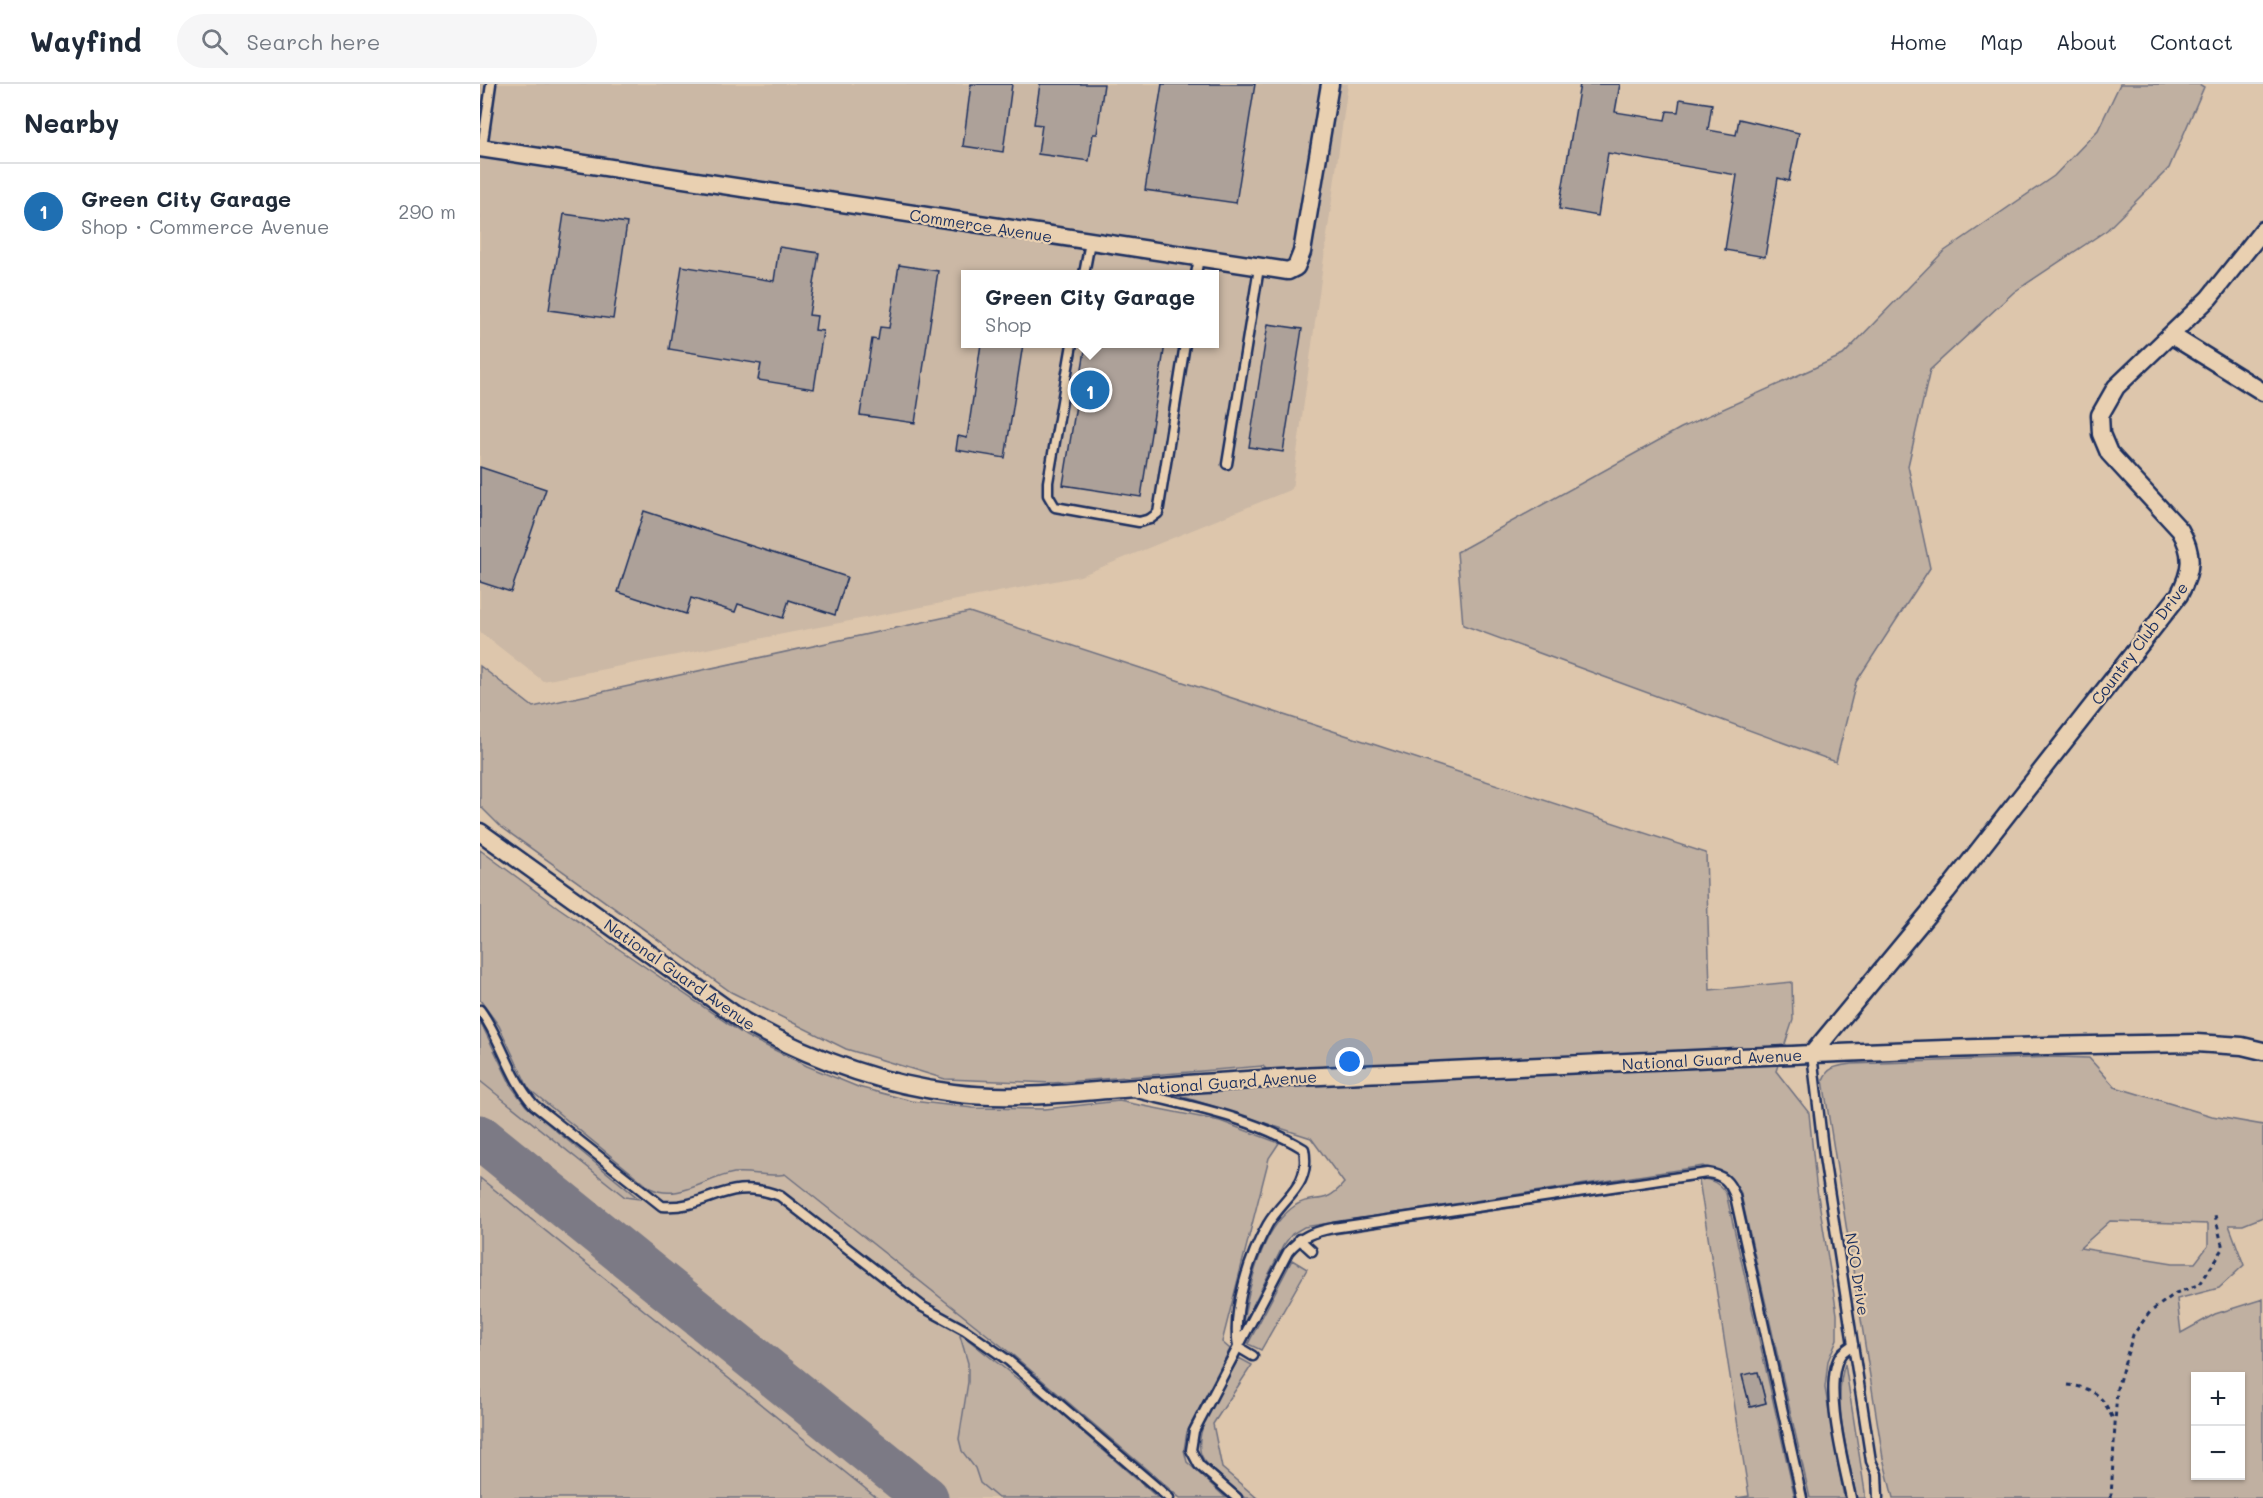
<!DOCTYPE html>
<meta charset="utf-8">
<style>
:root{--surface:#fff;--page:#f6f6f7;--text:#1f2937;--muted:#747a83;--line:#e0e1e3;--accent:#1f6fb2}
body{margin:0;font-family:Mali,sans-serif;background:var(--page);color:var(--text)}
.controls{position:absolute;right:18px;bottom:18px;display:grid;overflow:hidden;border-radius:0px;box-shadow:0 2px 4px #0004}
.controls button{width:54px;height:54px;display:grid;place-items:center;padding:0;border:0;border-bottom:2px solid var(--line);background:var(--surface);color:var(--text);font:30px sans-serif}
.you{position:absolute;left:870px;top:978px;width:21px;height:21px;margin:-15px;border:4px solid #fff;border-radius:50%;background:#1a73e8;box-shadow:0 0 0 9px #1a73e833}
.badge{display:grid;place-items:center;width:39px;height:39px;border-radius:50%;background:var(--accent);color:#fff;font-size:20px;font-weight:700}
.pin{position:absolute;translate:-50% -50%;border:3px solid #fff;box-shadow:0 2px 6px #0006}
.popup{position:absolute;left:481px;top:186px;width:258px;height:78px;box-sizing:border-box;display:grid;place-content:center;border-radius:0px;background:var(--surface);filter:drop-shadow(0 2px 4px #0005);font-size:20px;white-space:nowrap;color:var(--muted)}
.popup b{font-size:22px;color:var(--text)}
.popup::after{content:'';position:absolute;left:50%;top:100%;margin-left:-12px;border:12px solid transparent;border-top-color:var(--surface)}
.list{margin:0;padding:0;list-style:none}
h2{display:flex;justify-content:space-between;align-items:center;height:78px;margin:0;padding:0 24px;font-size:26px}
h2 small{font-size:20px;font-weight:400;color:var(--muted)}
.list li{display:grid;grid-template-columns:39px 1fr auto;gap:18px;align-items:center;box-sizing:border-box;height:96px;padding:0 24px;border-top:2px solid var(--line)}
.list b{display:block;font-size:22px;white-space:nowrap}
.list p{margin:0;font-size:20px;white-space:nowrap;color:var(--muted)}
.list em{font-size:20px;font-style:normal;color:var(--muted)}
.icon{flex:none;width:33px;height:33px;fill:none;stroke:currentColor;stroke-width:2;stroke-linecap:round;stroke-linejoin:round}
.map{position:relative;flex:none;width:1783px;height:1414px;overflow:hidden}
header{display:flex;align-items:center;gap:36px;box-sizing:border-box;height:84px;padding:0 30px;background:var(--surface);border-bottom:2px solid var(--line)}
header strong{font-size:28px}
nav{display:flex;gap:33px;margin-inline-start:auto;font-size:21px}
.search{width:420px;height:54px;background:var(--page);display:flex;align-items:center;gap:15px;box-sizing:border-box;padding:0 21px;border-radius:33px;color:var(--muted);font-size:22px}
main{display:flex}
aside{flex:1;background:var(--surface)}
.map>svg:first-child{display:block}
.built{fill:#cbb8a5;fill-rule:evenodd}
.green{fill:#c0b0a1;stroke:#6e7080;stroke-width:1.5;fill-rule:evenodd}
.lines{fill:none;stroke-linecap:round;stroke-linejoin:round}
.taxiway{stroke:#7c7a85;stroke-width:45}
.building{fill:#ada199;stroke:#1b2f5e;stroke-width:1.5}
.lane-casing{stroke:#1b2f5e;stroke-width:13}
.street-casing{stroke:#1b2f5e;stroke-width:21}
.path{stroke:#1b2f5e;stroke-width:3;stroke-dasharray:4.5 4.5;stroke-linecap:butt}
.lane{stroke:#e9d0b1;stroke-width:8}
.street{stroke:#e9d0b1;stroke-width:16}
.labels{text-anchor:middle;dominant-baseline:central;stroke-width:4.5;stroke-linejoin:round;paint-order:stroke}
.street-label{font-size:16px;fill:#1b2f5e;stroke:#e9d0b1}
</style>
<header>
<strong>Wayfind</strong>
<div class="search"><svg class="icon" aria-label="search" viewBox="0 0 24 24"><circle cx="10" cy="10" r="6"/><path d="M15 15l6 6"/></svg>Search here</div>
<nav><a>Home</a><a>Map</a><a>About</a><a>Contact</a></nav>
</header>
<main>
<aside>
<h2>Nearby<small></small></h2>
<ul class="list">
<li><span class="badge">1</span><div><b>Green City Garage</b><p>Shop · Commerce Avenue</p></div><em>290 m</em></li>
</ul>
</aside>
<div class="map">
<svg width="1783" height="1414" viewBox="0 0 1783 1414">
<rect width="100%" height="100%" fill="#ddc6ac"/>
<filter id="ink" filterUnits="userSpaceOnUse"><feTurbulence type="fractalNoise" baseFrequency=".0167" numOctaves="2"/><feDisplacementMap in="SourceGraphic" scale="12" xChannelSelector="R" yChannelSelector="G"/><feConvolveMatrix kernelMatrix="1 2 1 2 8 2 1 2 1" color-interpolation-filters="sRGB"/></filter>
<g filter="url(#ink)">
<path class="built" d="M0 0H868L812 405 600 492 63 597 0 548ZM486 190H734V260H486Z
M0 853 733 1299 707 1348 704 1366 707 1378 749 1414H0Z"/>
<path class="green" d="M1640 0H1719L1724 3 1689 84 1627 146 1534 208 1450 286 1428 382 1450 484 1376 598 1356 678 983 541 977 468 1201 344 1363 271 1463 168 1574 92 1618 46Z
M489 528 1226 769 1230 906 1312 898 1313 936 1296 987 1329 1029 1336 1099 1357 1230V1255L1348 1277 1345 1304 1364 1414H1330L1260 1107 1223 1082 824 1143 812 1150 803 1162 762 1243C769 1204 780 1145 816 1121 835 1109 843 1124 864 1099L831 1054 695 1010 802 1001 783 982 573 999 465 995 366 965 251 908 20 742 0 722V582L53 623Z
M0 766 79 824 266 952 327 982 378 1003 432 1017 493 1024 565 1025 639 1017 740 1037 799 1059 789 1074 742 1258 750 1265 707 1348 704 1366 707 1378 746 1414H700L534 1272 305 1090C296 1094 269 1087 254 1089 226 1094 198 1118 170 1104L49 1005 19 942 0 916Z
M0 937 32 1003 46 1022 159 1115 145 1113 0 997Z
M1578 973 1609 974 1635 1003 1732 1032 1783 1041V1133L1763 1141H1749L1764 1181 1739 1204 1697 1215 1701 1249 1735 1230 1783 1215V1414H1413L1403 1374 1343 996C1348 982 1359 982 1372 980ZM1630 1137 1728 1140V1162L1715 1179H1693L1600 1164ZM1716 1292H1760V1392H1716Z
M0 1094 397 1414H0Z
M1210 1094C1227 1095 1236 1095 1246 1109L1315 1414H1256L1269 1412 1219 1096 842 1152 841 1150ZM1278 1288 1286 1319 1271 1323 1262 1292Z
M812 1176 827 1185 781 1266 768 1260Z
M482 1251 576 1325 678 1414H518L500 1399 495 1384 482 1367 479 1355 488 1298V1279L480 1252Z
M759 1274 772 1281 733 1340 742 1384 777 1414H765C751 1402 735 1390 724 1376 706 1352 747 1296 759 1274Z
M1365 1280 1385 1408V1414H1376C1370 1373 1351 1321 1365 1280Z"/>
<g class="lines">
<path class="taxiway" d="M0 1053 446 1414"/>
</g>
<path class="building" d="M491 0H532L523 68 483 62Z
M560 0H624L617 50H613L609 77 558 70 562 41 554 40Z
M682 0H775L756 119 665 106Z
M1100 0H1140L1135 28 1185 36 1187 27 1198 28 1200 15 1232 20 1228 46 1256 51 1259 35 1319 49 1309 97 1298 94 1285 173 1245 166 1257 91 1128 69 1118 132 1079 125Z
M84 130 147 139 133 235 69 226Z
M299 163 339 169 329 231 337 232 335 246 343 247 334 305 278 296 281 280 189 265 202 182 294 197Z
M419 181 458 187 435 339 380 331 392 255 398 256 400 243 409 244Z
M788 240 822 245 803 368 769 363Z
M501 260H543L525 374 476 366 478 352 487 354Z
M606 260H685L661 413 583 401Z
M0 383 66 405 31 508 0 498Z
M164 427 367 493 355 531 309 516 303 534 258 520 255 528 211 514 206 530 138 508Z
M1278 1288 1286 1319 1270 1323 1262 1291Z"/>
<g class="lines">
<g class="lane-casing">
<path id="lane" d="M2 64 11 0
M604 190 610 158
M716 190 719 175
M592 260 568 398V411L575 423 659 438 670 435 678 429 705 260
M747 380 779 184
M0 926C22 956 29 993 54 1021L182 1122C228 1126 245 1091 300 1112L443 1223 485 1246 529 1277 689 1414
M1332 970 1344 1073 1391 1377 1397 1390 1398 1414
M657 1009C713 1023 774 1034 824 1065 831 1102 805 1112 788 1140 769 1173 752 1226 758 1263L773 1272
M819 1155 832 1167
M757 1414 719 1381 711 1366 714 1347 808 1168C821 1152 833 1148 853 1144L1227 1089C1243 1091 1249 1097 1255 1112L1322 1414
M1371 1414C1364 1381 1341 1296 1362 1269 1365 1266 1370 1263 1373 1260"/>
</g>
<g class="street-casing">
<path id="street" d="M0 64 808 187 816 183 822 168 850 0
M1691 251 1783 308
M0 748 265 938C330 974 399 1000 473 1009 525 1016 576 1010 627 1006 698 1001 769 995 841 992 1132 979 1424 963 1716 959L1762 962 1783 967
M1332 970 1467 807 1699 511C1712 487 1714 470 1700 446L1629 369 1621 350 1620 331 1636 303 1729 214 1783 146"/>
</g>
<path class="path" d="M1588 1301C1614 1304 1622 1311 1633 1335
M1631 1414 1637 1304 1653 1251 1670 1228 1696 1209 1720 1200 1743 1165 1735 1131"/>
<use href="#lane" class="lane"/>
<use href="#street" class="street"/>
</g>
</g>
<g class="labels">
<g class="street-label">
<text transform="translate(501 141) rotate(9)">Commerce Avenue</text>
<text transform="translate(1659 559) rotate(-53)">Country Club Drive</text>
<text transform="translate(200 890) rotate(35)">National Guard Avenue</text>
<text transform="translate(1232 975) rotate(-3)">National Guard Avenue</text>
<text transform="translate(747 998) rotate(-4)">National Guard Avenue</text>
<text transform="translate(1378 1190) rotate(81)">NCO Drive</text>
</g>
</g>
</svg>
<div class="controls">
<button>+</button>
<button>−</button>
</div>
<div class="you"></div>
<div class="pin badge" style="left:610px;top:306px">1</div>
<div class="popup"><b>Green City Garage</b>Shop</div>
</div>
</main>
